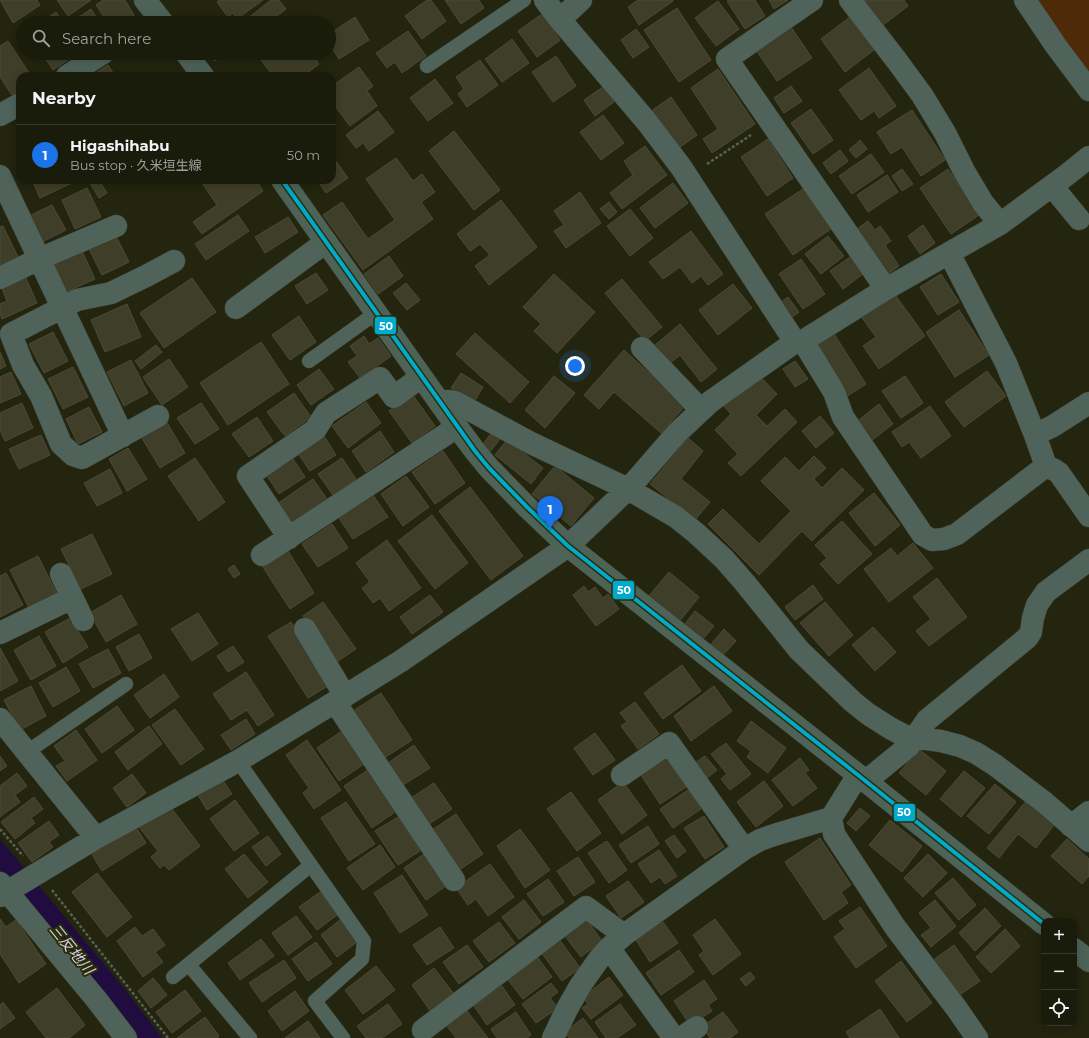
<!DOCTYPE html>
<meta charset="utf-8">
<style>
:root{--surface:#1a1c0b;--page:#232514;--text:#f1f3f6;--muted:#9fa19d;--line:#383a2c;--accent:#1a73e8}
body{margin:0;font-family:Montserrat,"Noto Sans JP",sans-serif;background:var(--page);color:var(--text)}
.controls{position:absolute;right:12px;bottom:12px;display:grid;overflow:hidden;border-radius:8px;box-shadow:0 2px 10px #0003}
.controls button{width:36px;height:36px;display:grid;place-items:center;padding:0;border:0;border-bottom:1px solid var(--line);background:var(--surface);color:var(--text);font:20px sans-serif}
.you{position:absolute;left:575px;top:366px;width:14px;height:14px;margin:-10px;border:3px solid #fff;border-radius:50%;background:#1a73e8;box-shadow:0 0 0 6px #1a73e833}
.badge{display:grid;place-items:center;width:26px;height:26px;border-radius:50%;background:var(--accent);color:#fff;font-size:13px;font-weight:700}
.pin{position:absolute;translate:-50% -33px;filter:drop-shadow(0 1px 2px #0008)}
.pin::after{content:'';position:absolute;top:21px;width:14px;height:12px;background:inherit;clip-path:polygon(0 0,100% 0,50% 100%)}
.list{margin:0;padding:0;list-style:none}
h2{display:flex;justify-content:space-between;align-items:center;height:52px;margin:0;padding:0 16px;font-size:17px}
h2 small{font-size:13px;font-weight:400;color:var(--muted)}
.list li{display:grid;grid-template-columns:26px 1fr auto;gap:12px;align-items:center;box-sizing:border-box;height:60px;padding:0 16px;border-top:1px solid var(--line)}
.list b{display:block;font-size:15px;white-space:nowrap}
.list p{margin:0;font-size:13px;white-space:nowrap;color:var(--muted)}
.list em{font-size:13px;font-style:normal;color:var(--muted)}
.icon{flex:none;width:22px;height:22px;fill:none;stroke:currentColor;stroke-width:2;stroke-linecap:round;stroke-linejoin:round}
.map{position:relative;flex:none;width:1089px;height:1038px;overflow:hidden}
.search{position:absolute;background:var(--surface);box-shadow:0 2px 10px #0003;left:16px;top:16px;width:320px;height:44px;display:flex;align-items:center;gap:10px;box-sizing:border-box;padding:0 14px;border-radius:22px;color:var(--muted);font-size:15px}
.panel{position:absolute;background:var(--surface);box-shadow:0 2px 10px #0003;left:16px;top:72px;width:320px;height:112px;border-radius:12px}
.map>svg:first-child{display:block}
.green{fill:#4e2a08}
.water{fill:#200c3e}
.building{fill:#3f3e29;stroke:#4d4b37}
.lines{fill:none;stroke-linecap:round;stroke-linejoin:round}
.service-casing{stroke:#3d3f2b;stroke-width:15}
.minor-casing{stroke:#3d3f2b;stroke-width:23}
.secondary-casing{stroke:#3d3f2b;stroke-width:23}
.path{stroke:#576156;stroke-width:2.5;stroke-dasharray:3 2;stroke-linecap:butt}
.service{stroke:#4f635b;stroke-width:14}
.minor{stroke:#4f635b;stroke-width:22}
.secondary{stroke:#4e6358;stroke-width:22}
.bus-1-casing{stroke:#2b2f05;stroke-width:7}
.bus-1{stroke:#00a9ce;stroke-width:4}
.labels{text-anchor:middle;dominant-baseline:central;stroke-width:4;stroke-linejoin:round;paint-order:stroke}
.water-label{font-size:15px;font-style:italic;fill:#d3cbf1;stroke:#2b2f05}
.line-badge{stroke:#2b2f05;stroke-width:1.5}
.badge-label{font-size:11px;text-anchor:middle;font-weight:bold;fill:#fff}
</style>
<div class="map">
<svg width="1089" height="1038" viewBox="0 0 1089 1038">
<rect width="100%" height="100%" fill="#23250f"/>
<path class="green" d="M1033 0H1089V75Z"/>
<path class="water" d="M0 839 123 987 162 1038H136L0 871Z"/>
<path class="building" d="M0 0H37L40 5 13 23Z
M57 0H91L68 16Z
M103 0H125L134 15 121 23H108L96 5Z
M219 0H263L237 19 233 13 228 17 217 2Z
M271 0H279L286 9 268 23H242Z
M427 0H431L446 21 422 39 405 16Z
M445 0H479L484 8 461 24Z
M638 0H673V1L639 25 628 7Z
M729 0H755L765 16 745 29 727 1Z
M769 0H788L774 9Z
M862 0H904L908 6 882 26Z
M718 1 739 29 716 46 695 18Z
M677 8 711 60 679 82 644 30Z
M91 9 100 23H70Z
M56 12 63 23H40Z
M542 14 560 40 537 57 518 31Z
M355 17 369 40 339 59 329 43V34Z
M850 17 874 50 845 72 821 39Z
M791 27 812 58 777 81 756 50Z
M636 29 649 47 633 58 621 40Z
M408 31 426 56 402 73 395 62 387 68 376 53Z
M512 39 529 63 502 82 485 59Z
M8 41 31 76H20V90L12 95 0 77V46Z
M42 53H78L53 70Z
M208 53H225L215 61Z
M256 53H311L319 64 303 76H273Z
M556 56 576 86 553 102 532 72Z
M480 60 498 85 467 107 458 94 464 89 456 77Z
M108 65 115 76H91Z
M359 67 373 86 367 91 377 106 350 126 332 102V86Z
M869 68 896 106 879 118 874 111 861 120 839 90Z
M718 69 755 124 712 153 703 139 718 129 691 88Z
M435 79 453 103 428 121 410 98Z
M791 86 802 101 784 113 774 98Z
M603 87 614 102 595 116 584 100Z
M671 97 697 135 676 150 650 112Z
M811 109 833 140 813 154 791 123Z
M912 110 945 160 921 176 902 147 891 154 877 132Z
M378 111 394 132 369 151 363 143 356 148 346 135Z
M603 115 624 143 601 160 580 132Z
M454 131 500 190 474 210 429 151Z
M768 139 793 178 767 196 741 157Z
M860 140 867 149 856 158 849 150Z
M645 146 667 175 622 209 610 193 633 175 624 161Z
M840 150 848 161 831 174 823 163Z
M871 154 884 172 852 194 839 176Z
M332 156 348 178 326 193 317 180H332Z
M396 158 413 181 422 174 435 192 421 202 433 219 363 270 323 215 342 202 368 239 395 220 366 179Z
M902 169 913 184 902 191 892 176Z
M948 169 979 215 951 234 920 188Z
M887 175 898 192 868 212 857 195Z
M32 180H75L76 181 40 198Z
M95 180H99L107 193 99 198 90 183Z
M200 180H256L263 191 202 234 193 222 217 205Z
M673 183 688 203 655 228 640 208Z
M87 188 101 217 75 229 62 200Z
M803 189 831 229 793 255 765 214Z
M580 192 601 223 566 248 554 231 564 225 554 211Z
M501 200 537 247 489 285 475 266 490 255 480 244 470 251 457 234Z
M609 202 617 212 609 219 600 209Z
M52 205 66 230 42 242 29 216Z
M630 209 653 238 630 256 607 226Z
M238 215 249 231 206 260 195 244Z
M288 217 298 232 265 253 255 237Z
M868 221 875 230 880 226 891 241 885 245 899 266 884 277 852 233Z
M923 225 935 243 920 254 908 236Z
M3 226 18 257 0 266V227Z
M691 231 723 274 708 285 701 276 692 283 680 267 663 279 649 262Z
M115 234 129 262 102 275 88 247Z
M828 236 844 256 821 274 805 254Z
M82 251 95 279 66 292 53 263Z
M389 256 403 276 378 294 364 274Z
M850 257 863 274 843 289 830 271Z
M801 259 825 294 803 309 779 274Z
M316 273 328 290 307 304 295 286Z
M554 274 595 312 557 353 534 331 541 324 523 307Z
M941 274 959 302 938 315 920 287Z
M25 276 37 303 2 319 0 313V304L7 301 1 286Z
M192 278 216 312 164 348 140 313Z
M622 279 662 327 645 341 605 293Z
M406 283 420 300 407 310 393 293Z
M733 284 752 308 718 335 699 310Z
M893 292 925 336 879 369 863 346 876 337 860 315Z
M788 297 799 312 787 321 776 306Z
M127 304 141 337 105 352 91 320Z
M959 310 989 355 955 377 926 332Z
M299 316 316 342 290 360 272 335Z
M680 324 717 369 701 382 680 355 669 364 654 346Z
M53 332 68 361 44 373 29 344Z
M475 333 529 382 510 403 456 354Z
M834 334 866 384 846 397 814 348Z
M364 336 369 344 378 338 391 356 360 378 348 362 357 356 350 346Z
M261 342 289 384 228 425 200 383Z
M156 345 162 352 141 369 135 361Z
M624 350 685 406 661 433 614 392 599 409 584 395Z
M0 352 6 366 0 369Z
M169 359 188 387 162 405 143 377Z
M131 360 148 393 124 406 107 372Z
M795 361 808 379 795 387 783 369Z
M73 367 88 397 63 409 48 379Z
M319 369 334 389 311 405 297 385Z
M987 371 1006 396 964 427 945 402Z
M11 372 21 394 0 403V377Z
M756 372 777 394 756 415 767 426 785 409 797 422 741 476 728 463 738 454 715 430 731 414 722 404Z
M461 373 483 387 474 402 451 388Z
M554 376 575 393 545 428 525 410Z
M905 376 923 403 901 418 882 391Z
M294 393 311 417 285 436 267 412Z
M412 394 435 426 412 443 389 411Z
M366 402 381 423 348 448 332 426Z
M22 403 33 428 5 441 0 430V413Z
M201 403 219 429 195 444 177 418Z
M879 404 893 424 871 441 856 422Z
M930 406 951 436 921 458 909 442 902 447 892 432Z
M89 407 102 432 78 444 66 419Z
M820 416 834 433 816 448 802 431Z
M257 417 273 441 249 457 232 434Z
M166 421 185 453 160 468 140 435Z
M380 431 394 452 366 472 352 451Z
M492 432 500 439 489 453 481 447Z
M41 435 50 455 19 469 9 449Z
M324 436 336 455 310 471 298 453Z
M688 438 703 451 681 479 710 502 695 520 650 484Z
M507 440 543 468 531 484 495 455Z
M128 448 147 479 127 491 109 459Z
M443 451 465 483 435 504 412 472Z
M291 456 305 477 279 494 265 473Z
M814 456 826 468 814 479 822 488 842 468 864 490 812 541 802 531 759 575 708 524 723 509 759 544 791 511 761 481 785 457 799 471Z
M195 458 225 502 199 521 168 476Z
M342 458 356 479 333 495 318 474Z
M555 466 594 498 571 526 532 494Z
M110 469 122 493 97 506 84 483Z
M406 476 429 507 403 526 381 494Z
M313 479 327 499 291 524 277 504Z
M470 487 523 556 491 580 439 511Z
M874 493 900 525 875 546 849 513Z
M373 495 388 517 353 539 339 518Z
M432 515 468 563 435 589 398 541Z
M842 521 872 554 838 584 820 564 827 558 815 545Z
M332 524 348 548 318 567 302 544Z
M92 534 112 574 81 589 61 549Z
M387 540 421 588 389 611 380 598 373 603 362 588 370 582 356 563Z
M913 543 933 568 889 602 864 569 891 548 897 556Z
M288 551 314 593 290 609 263 567Z
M38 556 57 594 29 608 10 570Z
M234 565 240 574 234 578 228 569Z
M669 572 699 597 679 622 649 596Z
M6 573 23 605 0 617V576Z
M937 578 967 617 929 646 916 631 931 619 913 597Z
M813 585 823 599 795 620 785 607Z
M584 586 588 592 595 587 603 598 608 594 619 609 596 626 573 595Z
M121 595 137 624 106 642 90 613Z
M430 595 443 612 412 634 400 617Z
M323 602 356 649 335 663 303 616Z
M825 602 853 635 829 656 800 623Z
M695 611 714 626 703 639 684 625Z
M198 613 218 644 192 661 171 629Z
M70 618 88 647 63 663 45 632Z
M291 622 331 684 308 698 268 636Z
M873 627 896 652 875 671 852 645Z
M724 629 736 641 723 655 711 644Z
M139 634 152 658 129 671 116 647Z
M39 636 56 666 31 680 14 650Z
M233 646 244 662 228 672 217 656Z
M0 648 18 681 0 691Z
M108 649 121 673 93 688 79 664Z
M682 665 701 691 663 719 644 693Z
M66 667 80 691 53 707 39 683Z
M246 672 274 715 258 726 247 710 231 720 213 694Z
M164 674 179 697 150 718 134 695Z
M31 686 46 716 20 730 4 700Z
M714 686 732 711 691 741 674 716Z
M381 693 412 740 384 758 353 711Z
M635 702 659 734 638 749 621 726 627 722 620 713Z
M117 706 134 730 102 753 85 729Z
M175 709 204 749 181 765 152 725Z
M246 719 255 734 231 750 221 735Z
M751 721 786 748 768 773 747 757 751 751 737 741Z
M149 726 162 744 128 770 115 752Z
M76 730 97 760 67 781 56 766 65 761 54 746Z
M342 731 364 764 339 781 317 748Z
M595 733 615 760 593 775 574 748Z
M307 740 341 790 314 809 303 793 309 788 286 755Z
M726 743 751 774 730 790 721 779 727 774 711 754Z
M414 745 430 768 403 785 388 763Z
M919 749 946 771 926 795 899 773Z
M0 756 7 766 0 771Z
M705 756 717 770 707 778 695 763Z
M666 758 686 787 660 804 641 775Z
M800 758 809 770 805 773 817 788 793 806 772 780Z
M368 770 395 812 372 828 344 786Z
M964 771 985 788 961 817 940 799Z
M17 773 27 786 15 795 20 802 0 817V786Z
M132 774 146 793 127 807 113 788Z
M220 776 232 794 207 810 196 792Z
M764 781 783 806 756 827 737 802Z
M623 782 647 815 622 834 598 800Z
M434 783 452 809 429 824 411 798Z
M995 784 1016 802 989 834 967 816Z
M688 790 701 809 673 828 660 809Z
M571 792 601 833 577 851 547 809Z
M34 797 43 809 31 818 35 823 15 839 1 822Z
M235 800 259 833 234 851 210 819Z
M1027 800 1055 824 1036 848 1018 834 999 858 987 848Z
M346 802 375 844 349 861 321 818Z
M169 805 200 846 169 870 164 865 160 868 151 857 158 851 139 827Z
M860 808 870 816 856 831 847 823Z
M456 814 483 854 459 870 432 830Z
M704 816 724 847 705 859 684 828Z
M398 817 420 851 398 865 375 831Z
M890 820 922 846 902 872 869 845Z
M49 821 59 835 49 842 53 847 32 862 18 843Z
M134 824 146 843 102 871 90 851Z
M648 826 659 844 631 863 619 845Z
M520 829 550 870 525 888 497 846Z
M674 835 686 851 677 858 665 841Z
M268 836 281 854 266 866 252 847Z
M820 838 851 885 841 892 848 903 824 920 785 862Z
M1067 839 1089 859V876L1082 884 1051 856Z
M607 841 627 870 609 883 588 853Z
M380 845 395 867 363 890 347 868Z
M659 850 677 876 665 884 660 877 651 883 638 864Z
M244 854 268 882 248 898 225 869Z
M424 854 446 886 426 900 404 868Z
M928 854 947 873 923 897 904 878Z
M578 857 595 882 574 896 557 871Z
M490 864 514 897 488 916 476 899 468 905 456 888Z
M97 873 132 917 107 937 72 892Z
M402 875 428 915 400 933 374 893Z
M953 878 976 905 959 920 935 893Z
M548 879 564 902 543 916 527 894Z
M628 881 644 902 621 918 606 896Z
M320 892 337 915 317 930 299 907Z
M524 900 541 922 519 939 502 917Z
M935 900 956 926 931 947 921 935 931 928 919 913Z
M860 907 887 946 856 968 834 937 845 929 839 921Z
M985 908 1001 926 975 951 959 933Z
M296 916 312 937 288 955 272 933Z
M0 919 6 927 16 920 46 964 19 983 0 954Z
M715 919 741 954 713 975 699 955 704 951 693 935Z
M340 920 357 942 337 957 321 935Z
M587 920 602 941 581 957 565 936Z
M499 922 515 943 489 962 473 941Z
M663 922 678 943 650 962 636 940Z
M135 927 142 936 153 929 165 945 155 952 163 962 143 977 117 941Z
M440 927 454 948 427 965 413 945Z
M1005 929 1020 946 991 973 976 957Z
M261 939 274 956 240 980 228 963Z
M559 939 580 968 562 981 541 952Z
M316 942 332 964 308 981 292 959Z
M467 945 483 967 459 984 443 962Z
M954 945 980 981 958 996 932 961Z
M679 950 694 972 661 995 646 973Z
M538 958 552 977 523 999 508 980Z
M284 960 296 978 262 1002 249 983Z
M901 961 932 1003 907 1022 875 981Z
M376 966 395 990 363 1014 345 990Z
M434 968 454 994 431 1012 412 985Z
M750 972 755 978 746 986 740 979Z
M609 977 623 995 591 1019 582 1008 588 1004 583 997Z
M153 978 167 995 151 1008 138 991Z
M704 980 717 999 708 1005 712 1011 690 1025 674 1001Z
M551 983 558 992 550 998 558 1008 536 1023 522 1004Z
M502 986 515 1005 487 1025 474 1006Z
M57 988 85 1025 69 1038H46L26 1012Z
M185 990 201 1011 172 1033 156 1012Z
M295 991 309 1011 282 1031 268 1011Z
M3 1002 15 1018 0 1029V1005Z
M388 1004 402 1024 382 1038H366L357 1026Z
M620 1004 636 1025 617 1038H606L595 1022Z
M880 1009 899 1038H850L846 1032Z
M467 1011 488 1038H456L447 1026Z
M516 1012 531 1035 527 1038H497L491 1029Z
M723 1012 738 1032 730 1038H710L702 1027Z
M205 1017 219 1036 217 1038H177Z
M583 1018 598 1038H569L565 1032Z
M308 1021 320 1038H285Z"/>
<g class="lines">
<g class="service-casing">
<path id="service" d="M427 66 524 0
M309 361 376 313
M27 752 126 684
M238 761 364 941 362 959 315 1001 343 1038
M189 965 250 1038
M173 977 311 865"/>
</g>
<g class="minor-casing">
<path id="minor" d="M545 0 556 15 647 122 681 167 795 342
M812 0 727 59 886 289
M850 0 897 61 922 95 945 133 964 171 983 203 1000 224
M1025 0 1056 46 1089 90
M562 22 566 14 581 0
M67 76 103 53
M0 115 20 104
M0 176 123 436
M1052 186 1079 219
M0 278 39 259 116 226
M236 308 326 242
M803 341 834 392 843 417 923 535 932 540 944 539 957 534 1046 466 1035 435 1006 363 949 253
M642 348 701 410
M440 403 447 401 455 402 531 443 628 489 676 517 696 533 724 559 745 583 799 650 853 702 868 714 890 728 905 736 941 741 960 746 976 753 995 765 1044 802 1089 841
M158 416 82 458 73 455 61 444 41 396 23 365 11 334 77 300 111 293 146 276 174 261
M1035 435 1053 426 1089 403
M1046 466 1053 469 1059 473 1089 516
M289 538 248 476 315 430 326 413 380 378 394 397 421 377
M262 555 457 427
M61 574 83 620
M305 629 345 696
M0 633 72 598
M335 702 454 880
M0 719 96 838
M622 775 669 743 744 849
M866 781 909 746 927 720 1027 638 1031 632 1033 618 1037 605 1046 592 1089 560
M831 818 834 834 895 927 957 1009 977 1038
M1071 826 1089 812
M0 883 96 999 126 1038
M0 896 96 838 238 761 335 702 401 661 568 546 631 486 677 433 710 402 795 342 803 341 886 289 1000 224 1068 174 1089 157
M609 948 674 1038
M423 1030 586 907 624 935
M553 1038 567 1009 580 986 599 959 609 948 624 935 744 849 760 840 774 835 831 818 858 775
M681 1038 697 1027"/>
</g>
<g class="secondary-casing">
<path id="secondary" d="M145 0 163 23
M186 53 203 76
M282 180 457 427 475 451 489 468 527 507 568 546 858 775 1044 924
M1074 949 1089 961"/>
</g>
<path class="path" d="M707 164 751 135
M0 829 23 856
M52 890 168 1038"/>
<use href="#service" class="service"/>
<use href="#minor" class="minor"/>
<use href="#secondary" class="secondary"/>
<g class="bus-1-casing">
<path id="bus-1" d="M282 180 475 451 489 468 527 507 568 546 858 775 1044 924"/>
</g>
<use href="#bus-1" class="bus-1"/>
</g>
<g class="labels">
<g class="water-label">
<text transform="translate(72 949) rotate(51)">三反地川</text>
</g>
</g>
<g class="line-badge">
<rect x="374" y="316" width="23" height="19" rx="4" fill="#00a9ce"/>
<rect x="612" y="580" width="23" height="20" rx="4" fill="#00a9ce"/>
<rect x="893" y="803" width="23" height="19" rx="4" fill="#00a9ce"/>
</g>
<g class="badge-label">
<text x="386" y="330">50</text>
<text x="624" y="594">50</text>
<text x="904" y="816">50</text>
</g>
</svg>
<div class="controls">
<button>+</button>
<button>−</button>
<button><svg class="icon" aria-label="locate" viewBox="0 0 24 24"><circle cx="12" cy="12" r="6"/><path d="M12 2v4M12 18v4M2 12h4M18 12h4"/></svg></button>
</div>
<div class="you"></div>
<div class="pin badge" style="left:550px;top:529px">1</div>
<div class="search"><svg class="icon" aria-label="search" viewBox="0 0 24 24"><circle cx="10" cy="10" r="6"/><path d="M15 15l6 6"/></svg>Search here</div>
<section class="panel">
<h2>Nearby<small></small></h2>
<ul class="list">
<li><span class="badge">1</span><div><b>Higashihabu</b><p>Bus stop · 久米垣生線</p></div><em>50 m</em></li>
</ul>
</section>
</div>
